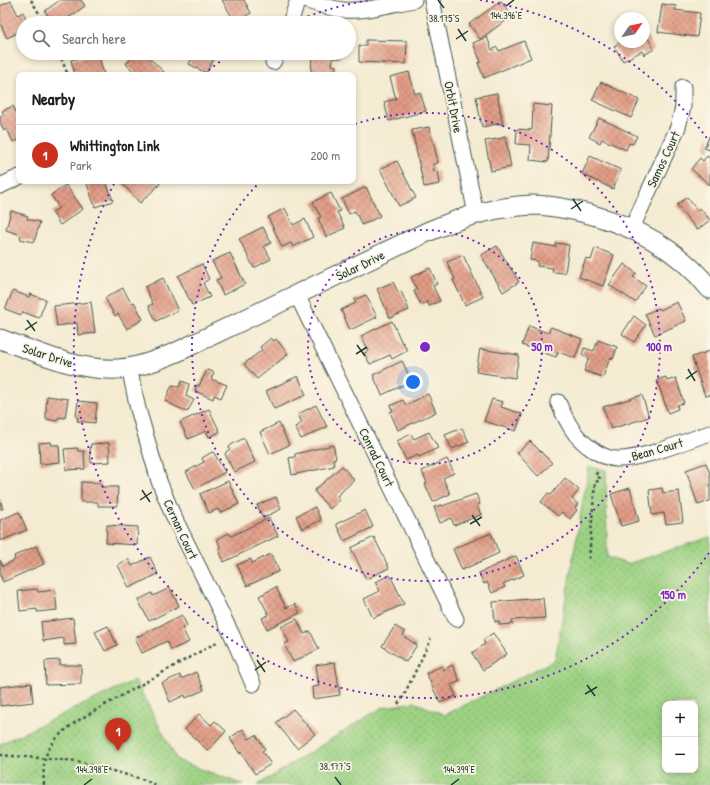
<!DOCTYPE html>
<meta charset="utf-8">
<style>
:root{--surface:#fff;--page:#f6f6f6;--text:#202124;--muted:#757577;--line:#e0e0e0;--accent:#c8321e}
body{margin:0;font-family:"Patrick Hand",sans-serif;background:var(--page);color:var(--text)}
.controls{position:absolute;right:12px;bottom:12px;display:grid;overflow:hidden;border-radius:8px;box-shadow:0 2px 6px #0003}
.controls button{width:36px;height:36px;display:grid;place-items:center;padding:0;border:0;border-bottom:1px solid var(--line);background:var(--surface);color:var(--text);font:20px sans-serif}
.compass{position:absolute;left:614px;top:12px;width:36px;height:36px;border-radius:50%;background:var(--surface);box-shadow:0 2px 6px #0003;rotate:56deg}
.you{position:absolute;left:413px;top:382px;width:14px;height:14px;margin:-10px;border:3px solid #fff;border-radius:50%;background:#1a73e8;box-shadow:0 0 0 6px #1a73e833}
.badge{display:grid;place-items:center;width:26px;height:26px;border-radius:50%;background:var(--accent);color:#fff;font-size:13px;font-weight:700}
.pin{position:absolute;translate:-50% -33px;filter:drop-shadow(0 1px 2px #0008)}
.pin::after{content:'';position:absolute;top:21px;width:14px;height:12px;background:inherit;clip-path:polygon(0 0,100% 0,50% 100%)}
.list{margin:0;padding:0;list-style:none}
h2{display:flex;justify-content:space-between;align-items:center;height:52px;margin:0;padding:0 16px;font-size:17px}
h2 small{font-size:13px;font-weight:400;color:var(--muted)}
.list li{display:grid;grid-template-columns:26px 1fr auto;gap:12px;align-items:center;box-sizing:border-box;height:60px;padding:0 16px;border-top:1px solid var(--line)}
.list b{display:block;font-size:15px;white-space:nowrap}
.list p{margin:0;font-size:13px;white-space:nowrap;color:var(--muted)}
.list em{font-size:13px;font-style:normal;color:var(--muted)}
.icon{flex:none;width:22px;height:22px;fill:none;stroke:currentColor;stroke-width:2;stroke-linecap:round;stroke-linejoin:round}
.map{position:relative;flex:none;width:710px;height:785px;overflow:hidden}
.search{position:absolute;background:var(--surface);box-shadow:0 2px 6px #0003;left:16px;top:16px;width:340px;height:44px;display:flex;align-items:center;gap:10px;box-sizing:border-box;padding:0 14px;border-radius:22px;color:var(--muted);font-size:15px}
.panel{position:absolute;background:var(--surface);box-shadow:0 2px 6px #0003;left:16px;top:72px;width:340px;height:112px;border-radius:8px}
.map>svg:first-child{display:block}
.park{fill:url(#park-dots);stroke:#5e885c;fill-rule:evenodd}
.building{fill:url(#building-cross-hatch)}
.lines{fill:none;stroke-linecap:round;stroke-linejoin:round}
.minor-casing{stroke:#3f574c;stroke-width:17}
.tertiary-casing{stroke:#3f574c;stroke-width:21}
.path{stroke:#3f574c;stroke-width:2.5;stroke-dasharray:3 3;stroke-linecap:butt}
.minor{stroke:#fff;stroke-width:15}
.tertiary{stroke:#fff;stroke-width:19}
.ticks{fill:none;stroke:#1f3d34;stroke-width:1.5}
.ring{fill:none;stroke:#7b2cbf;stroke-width:2;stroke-dasharray:2 4}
.labels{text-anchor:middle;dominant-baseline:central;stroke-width:3.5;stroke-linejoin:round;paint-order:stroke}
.street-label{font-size:13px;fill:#1f3d34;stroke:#fcf5e5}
.ticks-label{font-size:10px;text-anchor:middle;fill:#1f3d34;stroke:#fcf5e5;stroke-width:3.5;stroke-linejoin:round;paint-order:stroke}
.centre{fill:#7b2cbf;stroke:#fcf5e5;stroke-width:2}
.ring-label{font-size:12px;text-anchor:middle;font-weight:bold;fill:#7b2cbf;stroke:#fcf5e5;stroke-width:3.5;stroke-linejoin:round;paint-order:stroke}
</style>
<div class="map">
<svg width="710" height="785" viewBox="0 0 710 785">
<defs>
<pattern id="park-dots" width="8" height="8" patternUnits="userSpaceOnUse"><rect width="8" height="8" fill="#9dd283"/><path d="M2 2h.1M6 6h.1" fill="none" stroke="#7fac6c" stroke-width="1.8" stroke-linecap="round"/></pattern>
<pattern id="building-cross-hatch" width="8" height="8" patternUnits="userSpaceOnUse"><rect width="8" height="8" fill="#e29d86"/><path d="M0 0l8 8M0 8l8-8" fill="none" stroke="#b7816e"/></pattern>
</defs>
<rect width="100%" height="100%" fill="#fcf5e5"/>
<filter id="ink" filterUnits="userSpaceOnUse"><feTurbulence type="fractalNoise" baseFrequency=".025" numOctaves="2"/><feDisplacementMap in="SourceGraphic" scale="8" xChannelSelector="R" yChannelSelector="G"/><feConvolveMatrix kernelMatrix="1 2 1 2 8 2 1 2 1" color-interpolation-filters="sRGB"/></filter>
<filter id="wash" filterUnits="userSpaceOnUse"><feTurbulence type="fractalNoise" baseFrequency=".012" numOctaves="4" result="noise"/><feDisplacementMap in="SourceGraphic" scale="16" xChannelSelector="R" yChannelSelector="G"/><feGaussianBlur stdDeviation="0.9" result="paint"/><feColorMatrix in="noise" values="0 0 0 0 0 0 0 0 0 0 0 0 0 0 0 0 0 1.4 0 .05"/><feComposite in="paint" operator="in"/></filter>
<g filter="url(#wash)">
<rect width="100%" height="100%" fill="#f4ebd2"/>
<path class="park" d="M589 467 606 470 607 557 627 564 710 537V785H258L381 708 414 702 445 715 555 660ZM665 704H695V770H665Z
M135 680 177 760 244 785 0 784V744Z"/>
<g id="blocks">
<path class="building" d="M60 0H81L85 6 61 23H53L45 11Z
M222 0H244L251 13 235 22Z
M11 1 18 15 23 12 28 23H23V30L7 38 0 23V6Z
M501 1 512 16 480 39 469 24Z
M662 4 676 6 675 10 700 13 697 37 658 32Z
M644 31 654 49 644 55 642 51 623 61 614 46 620 42H644Z
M487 37 492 50 497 47 499 51 524 41 531 58 484 78 478 63 481 62 473 43Z
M366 40 407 41 406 64 359 62V46H366Z
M98 53 104 75H75L71 60Z
M136 53H144L164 72 161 75H137L126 64Z
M195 53H213L212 55 215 57 206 73 189 64Z
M312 53H342L341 58H333L332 65 336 66 335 75 311 74Z
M409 72 415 94 420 92 426 111 389 121 384 102 396 99 390 77Z
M601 82 639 100 631 118 592 100Z
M497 93 503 125H501V123L482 127 476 97Z
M533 104 552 106 548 162 530 160 531 145 516 144 517 129 532 130Z
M13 106 19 118V140L13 142 7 129 4 131 0 122V117L4 115 2 111Z
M599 118 637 136 633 144 629 143 626 150 602 139 600 143 589 137Z
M429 127 432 140H433L438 163 433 164 434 172 438 171 440 184 424 187 412 130Z
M710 135V150L704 148Z
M503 136H505L511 167 491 171 485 141 503 138Z
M590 156 621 170 613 189 582 174Z
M707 156 710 158V185L691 169 700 158 703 161Z
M397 161 416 198 399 206 380 169Z
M86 181H106L113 201 95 207Z
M120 181H157L160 184 140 203Z
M66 185 83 209 60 225 52 212 59 208 51 195Z
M366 187 380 216 362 225 355 211 349 214 342 199Z
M331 193 340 211 337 212 345 228 326 237 318 218 321 217 313 202Z
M687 197 697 210 700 208 710 220 697 230 677 205Z
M285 208 293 225 305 219 313 237 293 247 291 243 282 247 268 217Z
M11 211 28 216 27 219 40 222 34 242 20 239 21 235 6 230Z
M263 227 271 243 264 246 271 259 254 268 239 239Z
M533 243 556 247V243L569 245 565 273 552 272 553 268 537 266 538 261 530 260Z
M497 246 519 282 503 292 481 255Z
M595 248 614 255 603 286 579 277 586 258 591 260Z
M230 253 245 284 223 295 216 280 221 278 212 261Z
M463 255 483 297 465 305 453 280 455 279 447 262Z
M202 264 209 279 203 283 210 297 192 305 178 276Z
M624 264 636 273 633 277 646 286 635 302 609 285Z
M430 268 437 284 433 286 440 301 429 306 427 302 421 305 414 291 417 290 411 277Z
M163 278 178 311 156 321 149 306 153 304 145 287Z
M393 282 398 292 401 291 409 310 390 318 377 289Z
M123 288 131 303 134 302 143 319 127 329 118 314 115 316 105 298Z
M13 291 29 297 30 294 46 300 39 318 23 312 21 315 5 309Z
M366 295 377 317 350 330 341 310 356 303 354 300Z
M91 302 95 333 78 335 77 323 57 326 54 306Z
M677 302 686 321 655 335 645 314 659 308 660 310Z
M634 316 646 325 634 342 622 334Z
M392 321 402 343 403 342 407 351 392 359 390 355 370 364 364 353 369 351 361 336Z
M529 326 548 333 551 327 582 339 575 358 558 352 556 357 522 345Z
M271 338 274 341 276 339 288 354 257 379 244 364 262 350 260 347Z
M598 340 617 347 613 359 610 358 603 377 584 371 589 358 582 355 584 348 594 351Z
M480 349 519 355 515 378 476 372Z
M710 351V395L705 396 692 357Z
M402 361 412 381 382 395 373 375Z
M207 370 214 372 211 379 227 385 221 398 214 395 213 399 195 391 197 385 199 386Z
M298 376 306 395 274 409 266 391Z
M666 377 667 381 676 378 684 403 677 405 678 409 668 413 657 380Z
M182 381 189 384 186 396 194 400 187 412 165 401 172 385 179 387Z
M428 394 436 412 398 430 390 412 393 411 390 406 403 400 406 405Z
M642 395 649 417 611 429 603 407Z
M47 396 68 399 65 418 59 417 57 421 46 419V408Z
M492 399 503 402 501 407 522 414 516 431 484 421Z
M78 401 97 403 95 423 77 421 78 418 76 417Z
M316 405 327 427 301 439 295 427 302 423 298 414Z
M209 409 220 432 209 437 206 431 188 439 180 422Z
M279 423 289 445 270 454 260 432Z
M462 428 469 442 452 449 445 435Z
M429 432 438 448 419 457 418 455 406 460 397 441 411 434 414 439Z
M244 438 255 462 234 472 225 454 227 451 230 449 229 447 231 445Z
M530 441 552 463 538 476 517 453Z
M51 442 52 445H59L60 462 40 464 39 443Z
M109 443 110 462 91 463 90 451 91 444Z
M333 445 336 458 333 459 334 466 292 475 289 458 295 457V454Z
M77 448 78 451H84L85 469 66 470 64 449Z
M212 452 214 453 225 472 195 489 186 472 204 462 202 458Z
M447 459 454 473 443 478 450 494 433 502 425 484 427 483 422 471Z
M706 463 710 474V501L698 505 686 470Z
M342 466 354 480 337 496 340 500 330 509 314 491Z
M565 478 579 490 572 499 578 504 575 508 577 510 570 519 562 512 558 516 541 502 548 493 551 495Z
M228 481 239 504 220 513 218 509 209 513 200 494Z
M81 482 101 483V487H118L117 506H98V502H81Z
M630 488 639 521 621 526 611 494Z
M662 488 663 493 679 491 683 522 666 524 664 513 652 515 649 490Z
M476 494 480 504 477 505 481 515 454 525 451 518 440 523 434 507 442 505V506Z
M276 497 281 509 263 518 257 505Z
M0 499 3 509H0Z
M315 507 321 520 302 529 296 516Z
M365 510 373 527 344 541 336 524Z
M19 512 27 530 0 541V520Z
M269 518 278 536 224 562 219 550 221 549 217 539 229 533 231 536Z
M107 525 138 527 137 545 106 543Z
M491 533 499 553 462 570 453 549Z
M374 537 389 568 366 579 351 548Z
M36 546 44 564 3 582 0 575V560L3 566 15 560 14 556Z
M271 554 279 571 247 586 237 565 251 559 252 563Z
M516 556 524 575 503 584 505 587 492 593 487 582 484 584 479 573Z
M150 557 158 574 129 588 118 565 128 559 132 566Z
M390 575 404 604 373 618 364 599 380 591 375 582Z
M276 587 286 608 295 604 300 613 267 629 262 618 269 615 259 596Z
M170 588 179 606 149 621 138 600 152 593 153 596Z
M37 589 38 592 55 590 57 610 37 612V609L20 611 18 591Z
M543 598 545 618 512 620 513 624 499 625V621L495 622 493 602Z
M182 615 187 626 182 628 189 642 171 650 167 641 142 653 135 638Z
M73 618 76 644 64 645V638L43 641 41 622Z
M297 619 304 634 310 631 319 649 293 662 284 644 289 642 281 627Z
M108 626 117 645 105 651 95 632Z
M395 626 405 632 403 636 417 645 406 662 382 646Z
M493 633 507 654 483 670 472 653 485 644 483 640Z
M60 660V665H81V684L46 685 45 661Z
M335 662 340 695 313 699 312 687 319 686 316 665Z
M452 665 460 681 451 685 456 696 440 703 426 673 442 666 444 670Z
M196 672 204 690 186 698 185 695 170 702 162 683 180 675 181 679Z
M31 683 33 702 0 706V687Z
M293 709 315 734 297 748 276 723Z
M199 714 211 725 215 721 226 731 208 751 185 729Z
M243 729 249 739 256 735 265 749 262 751 271 764 255 774 241 752 240 754 230 738Z"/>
</g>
</g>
<g filter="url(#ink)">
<use href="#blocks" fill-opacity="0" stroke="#3f574c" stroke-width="1"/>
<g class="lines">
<g class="minor-casing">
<path id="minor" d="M304 0C317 4 330 8 343 10 366 12 392 4 414 0
M432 0 476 214
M290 23 298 0
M273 62 278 53
M0 186 19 177
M632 228 678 127 683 107V87
M297 295 456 619
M129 367 138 409 159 481 172 513 232 635 253 684
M558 402C562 411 566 420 572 429 580 442 600 458 616 459 642 460 685 441 710 433"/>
</g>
<g class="tertiary-casing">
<path id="tertiary" d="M0 339C37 352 77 371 118 369 139 368 160 359 179 351L427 232C462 217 493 207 532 205 546 205 563 208 577 211 629 223 676 246 710 289"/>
</g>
<path class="path" d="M31 0 45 23
M59 53 68 75
M589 559 595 482 599 481 600 478 596 476 597 471
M398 704 403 697 431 639
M0 755 77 761 145 780 155 785
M44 785C43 771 43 756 52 744 67 723 99 709 121 696 153 678 185 660 217 642"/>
<use href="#minor" class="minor"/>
<use href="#tertiary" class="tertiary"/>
</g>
</g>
<path class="ticks" d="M438 0 444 8M506 6 514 0M458 29 466 41M456 39 468 31M573 199 581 211M571 209 583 201M27 320 35 331M25 330 37 322M357 345 365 356M356 354 367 347M688 369 695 381M686 379 697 371M142 490 150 502M140 500 152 492M472 515 480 526M470 524 482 517M257 660 265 672M255 670 266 662M587 685 595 696M585 694 597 687M335 777 341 785M84 785 92 779M451 785 459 779"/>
<g class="ring">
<circle cx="425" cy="347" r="117"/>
<path d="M355 124A234 234 0 1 1 260 182"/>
<path d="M709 553A351 351 0 0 1 115 182M204 74A351 351 0 0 1 231 54M291 23A351 351 0 0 1 370 0M480 0A351 351 0 0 1 709 141"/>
</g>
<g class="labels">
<g class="street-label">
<text transform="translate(454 107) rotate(79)">Orbit Drive</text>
<text transform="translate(663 159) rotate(-65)">Samos Court</text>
<text transform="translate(360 265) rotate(-26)">Solar Drive</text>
<text transform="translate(48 355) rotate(18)">Solar Drive</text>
<text transform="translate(657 449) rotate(-16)">Bean Court</text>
<text transform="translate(377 457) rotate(64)">Conrad Court</text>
<text transform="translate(181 529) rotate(65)">Cernan Court</text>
</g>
</g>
<g class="ticks-label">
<text x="506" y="19">144.396°E</text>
<text x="444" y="22">38.175°S</text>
<text x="335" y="770">38.177°S</text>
<text x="92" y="773">144.398°E</text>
<text x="459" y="773">144.399°E</text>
</g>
<circle cx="425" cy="347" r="6" class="centre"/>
<g class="ring-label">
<text x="542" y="351">50 m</text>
<text x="659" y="351">100 m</text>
<text x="673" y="599">150 m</text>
</g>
</svg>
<div class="controls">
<button>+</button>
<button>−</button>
</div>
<svg class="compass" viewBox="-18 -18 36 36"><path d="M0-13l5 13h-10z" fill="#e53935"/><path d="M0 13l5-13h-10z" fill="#757577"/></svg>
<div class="you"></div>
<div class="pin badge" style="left:118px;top:751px">1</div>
<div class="search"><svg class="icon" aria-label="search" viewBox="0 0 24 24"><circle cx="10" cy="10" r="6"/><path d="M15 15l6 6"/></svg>Search here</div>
<section class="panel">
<h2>Nearby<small></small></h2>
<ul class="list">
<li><span class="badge">1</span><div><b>Whittington Link</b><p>Park</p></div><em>200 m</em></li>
</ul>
</section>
</div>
